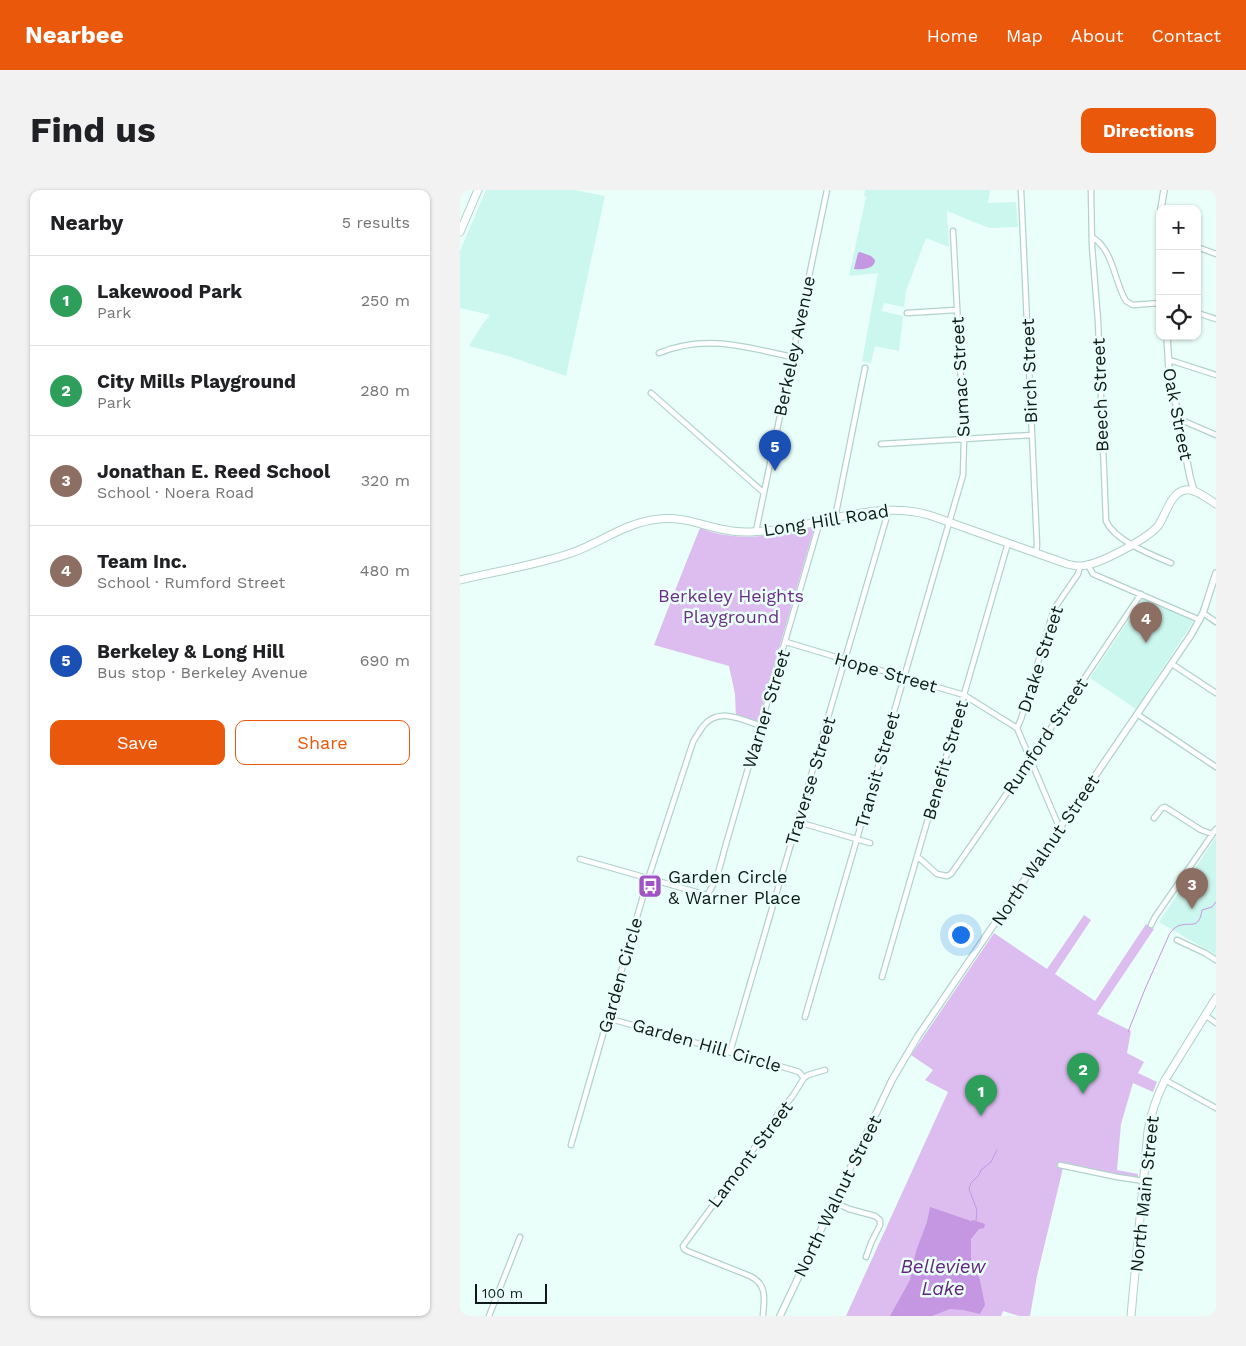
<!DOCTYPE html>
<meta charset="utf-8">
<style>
:root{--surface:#fff;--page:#f2f2f2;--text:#202124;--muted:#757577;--line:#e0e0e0;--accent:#ea580c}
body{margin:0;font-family:"Work Sans",sans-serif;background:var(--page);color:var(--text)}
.controls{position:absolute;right:15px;top:15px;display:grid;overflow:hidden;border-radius:10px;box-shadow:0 1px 4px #0004}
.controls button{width:45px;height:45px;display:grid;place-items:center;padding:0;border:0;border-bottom:1px solid var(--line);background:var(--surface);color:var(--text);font:25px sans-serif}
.scale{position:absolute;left:15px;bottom:12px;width:72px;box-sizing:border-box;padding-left:5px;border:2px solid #0e1a18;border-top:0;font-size:14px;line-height:18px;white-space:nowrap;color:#0e1a18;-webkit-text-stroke:4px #ebfffa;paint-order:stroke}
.you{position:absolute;left:500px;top:744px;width:18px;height:18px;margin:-12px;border:4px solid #fff;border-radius:50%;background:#1a73e8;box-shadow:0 0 0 8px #1a73e833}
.badge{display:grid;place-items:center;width:32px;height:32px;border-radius:50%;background:var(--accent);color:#fff;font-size:16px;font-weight:700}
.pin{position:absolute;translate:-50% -41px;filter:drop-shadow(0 1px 2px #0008)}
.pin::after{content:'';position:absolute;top:26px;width:18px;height:15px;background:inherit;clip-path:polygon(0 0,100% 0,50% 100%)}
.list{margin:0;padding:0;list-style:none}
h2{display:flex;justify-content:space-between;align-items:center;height:65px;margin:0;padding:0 20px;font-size:21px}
h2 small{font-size:16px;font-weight:400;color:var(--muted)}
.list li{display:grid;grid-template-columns:32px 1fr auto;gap:15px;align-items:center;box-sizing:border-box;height:90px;padding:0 20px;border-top:1px solid var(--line)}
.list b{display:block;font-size:19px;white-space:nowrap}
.list p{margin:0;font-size:16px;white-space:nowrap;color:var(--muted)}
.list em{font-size:16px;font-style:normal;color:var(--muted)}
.actions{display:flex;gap:10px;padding:15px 20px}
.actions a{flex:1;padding:11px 0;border:1px solid var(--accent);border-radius:10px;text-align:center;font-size:18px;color:var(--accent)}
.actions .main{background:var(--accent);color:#fff}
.icon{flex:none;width:28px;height:28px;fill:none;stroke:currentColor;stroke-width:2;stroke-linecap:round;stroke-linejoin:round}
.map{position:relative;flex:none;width:756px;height:1126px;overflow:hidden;border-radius:10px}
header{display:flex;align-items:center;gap:30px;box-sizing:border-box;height:70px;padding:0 25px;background:var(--accent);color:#fff}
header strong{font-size:24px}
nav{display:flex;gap:28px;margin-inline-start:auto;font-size:18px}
.intro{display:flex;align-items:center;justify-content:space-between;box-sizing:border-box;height:120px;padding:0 30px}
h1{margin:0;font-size:35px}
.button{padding:12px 22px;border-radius:10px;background:var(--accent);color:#fff;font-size:18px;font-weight:700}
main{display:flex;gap:30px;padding:0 30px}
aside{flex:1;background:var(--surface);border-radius:10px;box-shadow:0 1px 4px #0004}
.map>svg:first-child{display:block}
.built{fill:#ccf7ee}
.green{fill:#ddbdf0}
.water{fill:#c596e1}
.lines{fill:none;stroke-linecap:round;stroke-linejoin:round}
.stream{stroke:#c596e1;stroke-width:1}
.minor-casing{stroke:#b1d2cb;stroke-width:7}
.tertiary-casing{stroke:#b1d2cb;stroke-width:8}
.secondary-casing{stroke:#b1d2cb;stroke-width:9}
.minor{stroke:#fff;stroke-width:4.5}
.tertiary{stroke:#fff;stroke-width:5.5}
.secondary{stroke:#fff;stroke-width:7}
.labels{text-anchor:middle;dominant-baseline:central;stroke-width:5;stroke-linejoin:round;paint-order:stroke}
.street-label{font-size:18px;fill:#0e1a18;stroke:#ebfffa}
.park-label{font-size:18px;fill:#692e86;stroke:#ebfffa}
.poi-label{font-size:18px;fill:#0e1a18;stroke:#ebfffa;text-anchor:start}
.water-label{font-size:19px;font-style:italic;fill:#61257d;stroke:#ebfffa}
</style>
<header>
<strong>Nearbee</strong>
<nav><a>Home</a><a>Map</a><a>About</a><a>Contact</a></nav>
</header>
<div class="intro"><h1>Find us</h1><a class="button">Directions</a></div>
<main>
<aside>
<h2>Nearby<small>5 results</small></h2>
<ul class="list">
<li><span class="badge" style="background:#2e9e5b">1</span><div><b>Lakewood Park</b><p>Park</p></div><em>250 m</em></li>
<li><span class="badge" style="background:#2e9e5b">2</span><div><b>City Mills Playground</b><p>Park</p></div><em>280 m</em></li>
<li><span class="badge" style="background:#8d6e63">3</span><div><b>Jonathan E. Reed School</b><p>School · Noera Road</p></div><em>320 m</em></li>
<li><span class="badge" style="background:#8d6e63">4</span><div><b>Team Inc.</b><p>School · Rumford Street</p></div><em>480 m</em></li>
<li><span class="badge" style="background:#1a4fb4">5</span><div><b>Berkeley &amp; Long Hill</b><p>Bus stop · Berkeley Avenue</p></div><em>690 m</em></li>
</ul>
<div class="actions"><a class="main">Save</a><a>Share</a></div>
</aside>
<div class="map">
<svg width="756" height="1126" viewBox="0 0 756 1126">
<rect width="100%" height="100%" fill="#ebfffa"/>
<path class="built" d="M26 0H115L145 6 106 186 48 166 9 156 22 135 30 125 0 118V61Z
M405 0H530L528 13 556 12 558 37 529 38 487 21 489 57 466 48 446 101 444 117 424 113 422 121 443 126 439 161 415 156 411 173 402 171 418 83 389 86 406 7 404 6Z
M683 409 732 430 733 432 676 519 630 488Z
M756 647V765L699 732Z"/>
<path class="green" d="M349 337 352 338 353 342 297 534 276 528 275 504 269 476 194 455C209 416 224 377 240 338 248 341 257 344 266 345 294 350 323 343 349 337Z
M624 725 631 730 595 784 635 811 686 734 694 739 637 824 671 841 667 863 684 872 678 883 697 892 693 902 673 893 661 934 657 980 678 984V988L604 974 577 1086 570 1126H559L543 1121 541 1126H386L488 902 465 890 473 880 451 865 534 743 587 779Z"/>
<path class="water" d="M400 62 411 66 415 70C415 79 402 80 394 79L398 63Z
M470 1017 511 1031 513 1030 525 1034 524 1038 519 1039 511 1049V1068L520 1090 525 1115 520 1124 503 1120 490 1119 472 1126H430L450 1090 456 1061 467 1032Z"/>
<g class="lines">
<path class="stream" d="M668 842 685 799 709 745C711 741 714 738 718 736 730 731 739 741 742 720L752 717 756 712
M516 1031 517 1020 509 999 511 993 519 985 521 980 531 972 537 960"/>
<g class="minor-casing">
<path id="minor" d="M561 0 577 355 576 363
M631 0 632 56 638 131 646 331C655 351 692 365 711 373
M632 47C654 60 654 92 666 111L673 115 700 113
M737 57 756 64
M447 123 496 120
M737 123 756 129
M199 163C246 144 286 157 332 167
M708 170 716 172 756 185
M191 203 303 302
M719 229 756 245
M421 254 572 245
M375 328 405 178
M296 341 367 0
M628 375 633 384 740 430
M743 423 756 432
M326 452 386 470 504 505 557 538 600 639
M712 474 756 503
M677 524 756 577
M557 538 561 529 594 419 618 384 620 376
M694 628 702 618 705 617 741 640 752 644
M338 632 410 653
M457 666 477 684 487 686 491 684C556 592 618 497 681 404
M120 669 247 705C258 690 261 671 266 654L360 331
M691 735 695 727 756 639
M717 750 745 763 756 770
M422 787 548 353
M745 825 756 833
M345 827 503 285 504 249 493 41
M147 828 333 880 339 882 344 888
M270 862 429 319
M705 890 756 918
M111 955 188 689 233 552C236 547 240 540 244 535 260 517 283 530 301 536
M600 975 657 987 684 991
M374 1012 389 1019 415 1026 420 1030V1035L411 1053 406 1067
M29 1126 60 1047
M303 1126C304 1109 308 1095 290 1086L227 1061 224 1059 223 1056 283 974 320 921 332 907 344 888 348 885 365 880"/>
</g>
<g class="tertiary-casing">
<path id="tertiary" d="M701 19 704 0
M707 146 709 179 730 287 734 301
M320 1126 432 890 458 846 731 445 743 423 756 383"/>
</g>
<g class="secondary-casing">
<path id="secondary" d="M0 42 18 0
M0 390C37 381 78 375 114 362 143 351 167 332 199 329 223 326 243 336 266 340 284 344 304 341 323 339 371 331 420 311 469 325L607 374C614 376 620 377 627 375 643 372 687 349 698 336 706 325 710 303 725 300 735 298 748 309 756 314
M671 1126 688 941C691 923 697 906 705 890L756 808"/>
</g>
<use href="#minor" class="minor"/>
<use href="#tertiary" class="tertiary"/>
<use href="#secondary" class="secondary"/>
</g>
<defs>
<g id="bus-square" transform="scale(1.25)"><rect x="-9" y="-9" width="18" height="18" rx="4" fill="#a054c7" stroke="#ebfffa"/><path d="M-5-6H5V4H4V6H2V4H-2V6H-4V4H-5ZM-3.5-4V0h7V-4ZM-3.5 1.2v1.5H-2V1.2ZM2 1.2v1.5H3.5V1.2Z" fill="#fff"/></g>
</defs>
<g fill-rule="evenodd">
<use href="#bus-square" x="190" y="696"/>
</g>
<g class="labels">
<g class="street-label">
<text transform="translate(334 156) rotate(-78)">Berkeley Avenue</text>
<text transform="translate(569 181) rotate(-92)">Birch Street</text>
<text transform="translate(500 187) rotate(-93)">Sumac Street</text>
<text transform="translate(640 205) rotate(-92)">Beech Street</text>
<text transform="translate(718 224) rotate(79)">Oak Street</text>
<text transform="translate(366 330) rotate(-9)">Long Hill Road</text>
<text transform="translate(580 469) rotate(-72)">Drake Street</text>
<text transform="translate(426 482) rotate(16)">Hope Street</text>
<text transform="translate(306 519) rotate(-73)">Warner Street</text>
<text transform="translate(585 546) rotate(-56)">Rumford Street</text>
<text transform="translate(485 570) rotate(-74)">Benefit Street</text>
<text transform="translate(417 580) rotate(-74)">Transit Street</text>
<text transform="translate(350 591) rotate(-73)">Traverse Street</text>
<text transform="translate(585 660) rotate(-56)">North Walnut Street</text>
<text transform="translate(160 785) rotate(-74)">Garden Circle</text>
<text transform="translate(247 855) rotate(16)">Garden Hill Circle</text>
<text transform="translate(290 964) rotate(-53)">Lamont Street</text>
<text transform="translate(684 1004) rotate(-84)">North Main Street</text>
<text transform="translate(377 1006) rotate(-64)">North Walnut Street</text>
</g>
<g class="park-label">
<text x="271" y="405">Berkeley Heights<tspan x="271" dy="21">Playground</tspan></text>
</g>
<g class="poi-label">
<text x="208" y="686">Garden Circle<tspan x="208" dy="21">&amp; Warner Place</tspan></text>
</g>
<g class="water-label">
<text x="483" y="1076">Belleview<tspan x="483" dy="22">Lake</tspan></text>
</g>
</g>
</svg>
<div class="controls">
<button>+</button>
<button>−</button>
<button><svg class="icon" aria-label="locate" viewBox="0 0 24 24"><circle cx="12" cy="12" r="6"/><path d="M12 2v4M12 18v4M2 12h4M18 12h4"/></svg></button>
</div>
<div class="scale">100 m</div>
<div class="you"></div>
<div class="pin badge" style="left:521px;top:926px;background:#2e9e5b">1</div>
<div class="pin badge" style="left:623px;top:904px;background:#2e9e5b">2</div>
<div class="pin badge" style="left:732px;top:719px;background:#8d6e63">3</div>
<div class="pin badge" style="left:686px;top:453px;background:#8d6e63">4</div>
<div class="pin badge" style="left:315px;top:281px;background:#1a4fb4">5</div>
</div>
</main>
